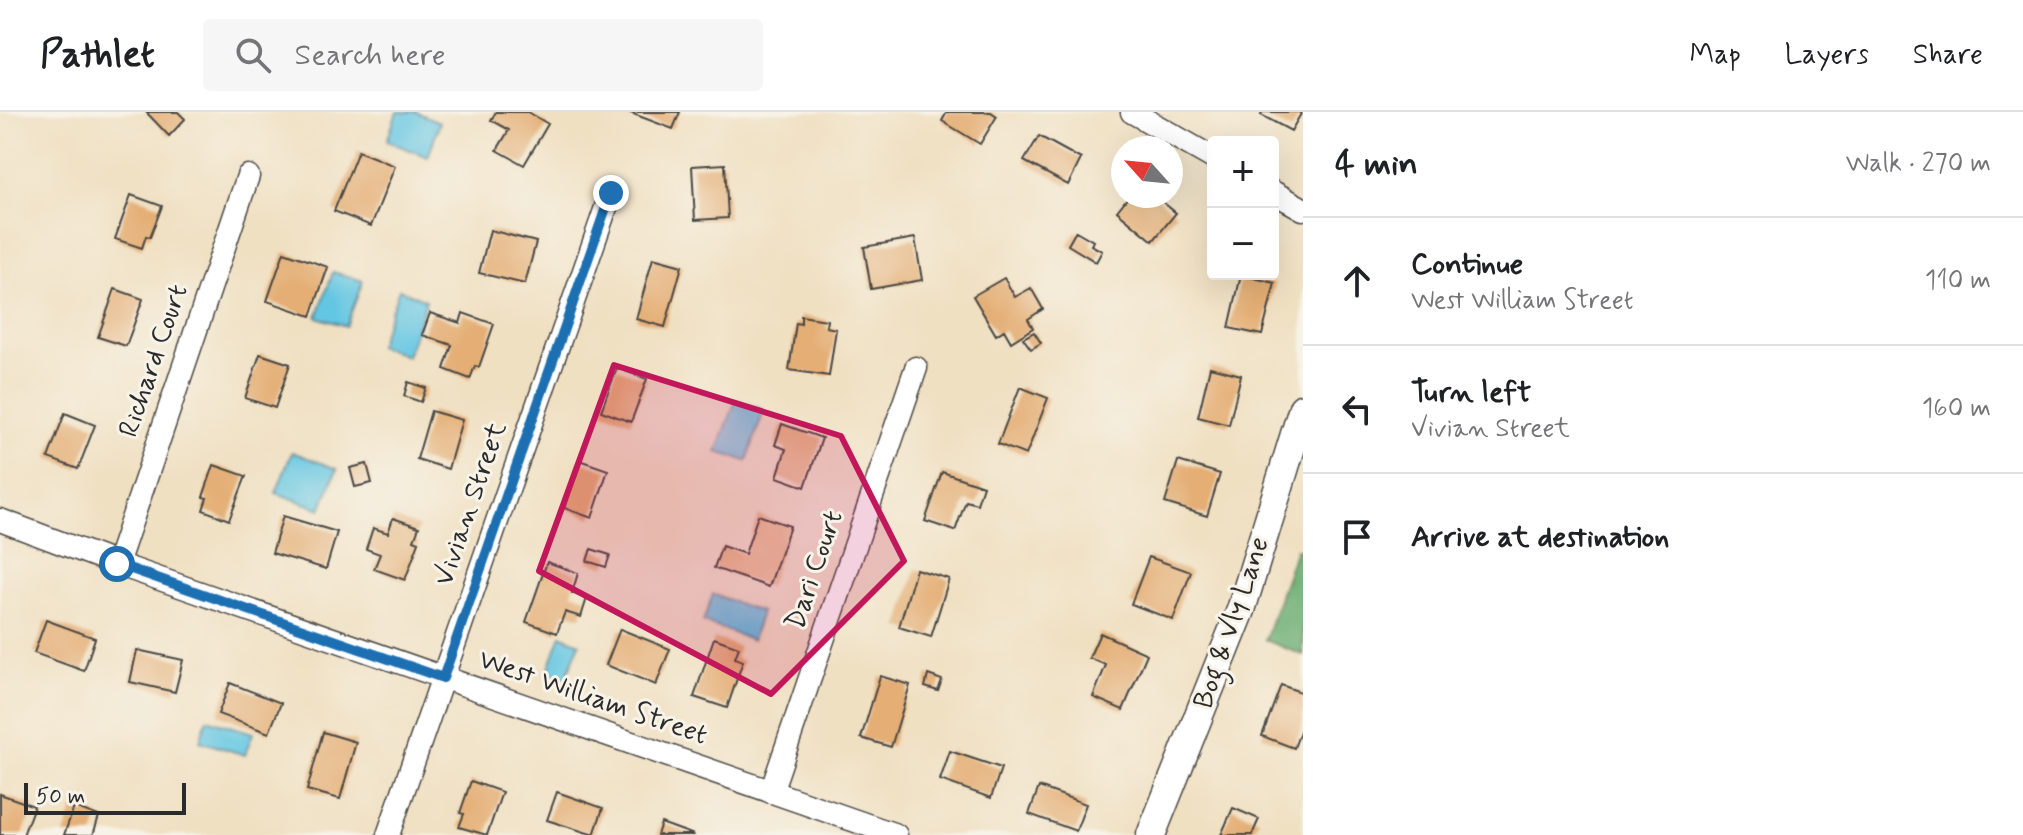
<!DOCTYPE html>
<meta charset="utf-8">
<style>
:root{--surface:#fff;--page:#f6f6f6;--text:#202124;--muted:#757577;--line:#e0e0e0}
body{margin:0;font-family:Mynerve,sans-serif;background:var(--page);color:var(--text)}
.controls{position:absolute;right:24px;top:24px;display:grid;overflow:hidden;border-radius:8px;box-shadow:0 8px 32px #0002}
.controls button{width:72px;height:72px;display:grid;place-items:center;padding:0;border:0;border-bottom:2px solid var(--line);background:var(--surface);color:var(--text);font:40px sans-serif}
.compass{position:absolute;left:1111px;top:24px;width:72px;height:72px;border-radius:50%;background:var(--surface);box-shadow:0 8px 32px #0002;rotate:297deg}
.scale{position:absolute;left:24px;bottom:20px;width:162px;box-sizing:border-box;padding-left:8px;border:4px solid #2b2b2b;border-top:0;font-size:22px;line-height:28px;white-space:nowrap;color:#2b2b2b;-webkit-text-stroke:6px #f7f3e8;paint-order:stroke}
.stop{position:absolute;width:24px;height:24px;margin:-18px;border:6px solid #1f6fb2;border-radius:50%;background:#fff}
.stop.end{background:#1f6fb2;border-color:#fff;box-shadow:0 2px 8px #0008}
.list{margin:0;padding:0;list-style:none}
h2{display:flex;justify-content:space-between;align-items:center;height:104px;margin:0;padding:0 32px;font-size:34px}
h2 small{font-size:26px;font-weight:400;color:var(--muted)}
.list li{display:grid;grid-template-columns:52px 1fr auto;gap:24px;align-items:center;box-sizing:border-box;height:128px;padding:0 32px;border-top:2px solid var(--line)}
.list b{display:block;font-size:30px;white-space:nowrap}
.list p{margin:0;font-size:26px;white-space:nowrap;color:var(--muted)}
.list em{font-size:26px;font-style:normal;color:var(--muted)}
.icon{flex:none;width:44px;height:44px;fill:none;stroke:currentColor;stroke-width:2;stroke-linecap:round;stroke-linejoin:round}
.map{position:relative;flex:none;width:1303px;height:723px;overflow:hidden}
header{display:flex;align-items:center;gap:48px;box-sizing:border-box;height:112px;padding:0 40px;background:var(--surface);border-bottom:2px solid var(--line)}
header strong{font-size:38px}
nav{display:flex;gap:44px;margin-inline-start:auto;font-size:28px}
.search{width:560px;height:72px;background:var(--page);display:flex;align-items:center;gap:20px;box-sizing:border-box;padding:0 28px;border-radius:8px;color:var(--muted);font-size:30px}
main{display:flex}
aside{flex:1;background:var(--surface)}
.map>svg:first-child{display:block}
.forest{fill:#67ab6f;stroke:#496b4d;stroke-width:2}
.water{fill:#64c6e2;stroke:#487886;stroke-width:2}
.building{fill:#e4ae74}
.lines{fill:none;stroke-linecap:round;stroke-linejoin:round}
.minor-casing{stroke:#494642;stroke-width:25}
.tertiary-casing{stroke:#494642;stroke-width:31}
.minor{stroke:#fff;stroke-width:22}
.tertiary{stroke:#fff;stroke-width:28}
.route{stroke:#1f6fb2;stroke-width:10}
.marked{fill:#c2185b;fill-opacity:0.2;stroke:#c2185b;stroke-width:6;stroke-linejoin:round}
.labels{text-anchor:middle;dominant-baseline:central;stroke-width:6;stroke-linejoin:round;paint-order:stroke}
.street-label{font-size:28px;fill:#2b2b2b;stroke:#f7f3e8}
</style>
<header>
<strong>Pathlet</strong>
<div class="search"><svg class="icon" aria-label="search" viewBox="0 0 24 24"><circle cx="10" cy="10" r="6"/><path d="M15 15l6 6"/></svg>Search here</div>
<nav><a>Map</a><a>Layers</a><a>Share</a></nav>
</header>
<main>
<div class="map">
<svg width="1303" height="723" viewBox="0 0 1303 723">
<rect width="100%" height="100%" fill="#f7f3e8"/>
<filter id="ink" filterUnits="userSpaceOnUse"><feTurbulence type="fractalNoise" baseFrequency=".0125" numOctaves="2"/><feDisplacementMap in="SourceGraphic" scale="16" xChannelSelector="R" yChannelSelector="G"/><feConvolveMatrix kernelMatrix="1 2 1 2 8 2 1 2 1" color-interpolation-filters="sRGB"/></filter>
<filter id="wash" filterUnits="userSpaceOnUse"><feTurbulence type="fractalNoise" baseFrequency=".006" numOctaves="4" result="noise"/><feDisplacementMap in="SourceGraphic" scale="32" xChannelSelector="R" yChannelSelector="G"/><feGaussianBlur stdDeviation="1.8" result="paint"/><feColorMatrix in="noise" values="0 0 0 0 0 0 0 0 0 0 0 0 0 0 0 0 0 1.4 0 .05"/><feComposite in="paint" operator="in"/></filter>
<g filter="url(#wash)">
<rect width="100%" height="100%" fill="#f0e0c2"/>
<path class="forest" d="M1296 437 1303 439V543L1265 528Z"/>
<path class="water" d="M397 0H416L440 10 428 45 387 29Z
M333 160 363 169 346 214 317 205Z
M399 177 426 188 407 244 378 234Z
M736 288 764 298 747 349 717 340Z
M292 340 337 357 321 397 276 381Z
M713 482 761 500 752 528 703 510Z
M561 523 580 531 565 568 547 561Z
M207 607 253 621 245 643 200 629Z"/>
<g id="blocks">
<path class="building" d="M146 0H178L185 7 169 24Z
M496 0H528L548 12 524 53 497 38 509 18 491 8Z
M628 0H680L673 17Z
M947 0H991L997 4 980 32 942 9Z
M1262 0H1302L1291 19 1261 3Z
M1039 24 1081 47 1068 73 1024 49Z
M358 39 395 54 371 114 334 99Z
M725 52 728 106 695 108 692 54Z
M131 83 162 94 150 125 146 124 142 136 115 127Z
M1129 84H1155L1176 101 1153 129 1117 99Z
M490 118 536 130 525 172 479 161Z
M1076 119 1093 129 1091 133 1102 139 1096 150 1068 133Z
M915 126 922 168 871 177 864 135Z
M284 140 328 155 311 204 267 189Z
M653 146 682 154 665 215 636 207Z
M1241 163 1275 171 1262 223 1229 216Z
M1004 166 1015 185 1031 176 1043 197 1028 207 1033 216 1011 230 1004 218 996 223 973 184Z
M115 177 143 187 126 234 98 225Z
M430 201 460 211 463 201 494 212 479 255 475 254 470 267 444 257 452 233 422 223Z
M801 204 827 208 826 215 836 217 829 264 789 258 796 211 801 212Z
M1034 220 1041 231 1031 237 1023 226Z
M260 242 290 252 275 296 245 286Z
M1210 255 1241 263 1229 313 1198 305Z
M617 256 647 267 631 310 601 299Z
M408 270 426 276 421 290 404 284Z
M1020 275 1048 286 1026 343 998 332Z
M431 299 462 308 448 357 417 347Z
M65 301 95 313 78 357 48 346Z
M782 312 822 326 805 375 777 365 786 337 775 333Z
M579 348 608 358 592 406 564 396Z
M1178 349 1220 362 1207 404 1165 391Z
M367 352 372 371 355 375 350 356Z
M214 353 246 364 229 408 203 398 207 386 203 385Z
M942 360 983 374 977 392 966 389 955 419 925 409Z
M758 403 790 414 769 475 714 456 722 434 745 442Z
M283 404 337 420 326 457 272 441Z
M393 406 419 415 414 428 419 430 405 468 374 457 380 442 366 437 373 416 388 421Z
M591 437 610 443 606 455 587 449Z
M1149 445 1191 460 1173 508 1131 492Z
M547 450 578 461 572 481 587 486 581 505 565 500 557 521 526 510Z
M916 457 949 467 931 525 899 515Z
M46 508 95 526 84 559 34 541Z
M620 517 670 537 656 573 606 553Z
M1100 521 1147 542 1123 598 1093 585 1106 553 1089 546Z
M714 526 739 535 735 546 743 549 727 596 694 585Z
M137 538 183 548 175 580 130 570Z
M928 563 942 568 938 579 925 575Z
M880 564 910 573 891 635 861 626Z
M230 571 281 591 269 621 218 602Z
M1281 573 1303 581V611L1294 636 1262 624Z
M323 620 356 630 340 687 307 678Z
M950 639 1001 656 991 686 940 668Z
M471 669 502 680 487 723 459 715 464 702 460 701Z
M1039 675 1086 692 1076 719 1029 702Z
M557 680 603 696 594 723 547 708Z
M0 682 34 694 23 723H0Z
M74 695 99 704 93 723H64Z
M1233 696 1259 707 1252 723H1221Z
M661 711 694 723H657Z"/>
</g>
</g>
<g filter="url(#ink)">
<use href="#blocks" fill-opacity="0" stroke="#494642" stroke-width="2"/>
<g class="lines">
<g class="minor-casing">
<path id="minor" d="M1132 0 1213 46
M1273 80 1303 97
M0 408 117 452 896 723
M117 452 248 64
M771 680 916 256
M388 723 611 81"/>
</g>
<g class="tertiary-casing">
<path id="tertiary" d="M1151 723 1241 498 1303 296"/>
</g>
<use href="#minor" class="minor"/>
<use href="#tertiary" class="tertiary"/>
</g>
</g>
<g class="lines" filter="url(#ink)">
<path class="route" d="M117 452 443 566 611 81"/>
</g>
<path class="marked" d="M614 253 841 324 904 449 771 582 539 459Z"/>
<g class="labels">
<g class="street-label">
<text transform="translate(154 249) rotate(-71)">Richard Court</text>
<text transform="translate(471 392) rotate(-71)">Vivian Street</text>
<text transform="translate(815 458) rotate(-71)">Dari Court</text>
<text transform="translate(1232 511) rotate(-71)">Bog &amp; Vly Lane</text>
<text transform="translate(593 586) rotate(19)">West William Street</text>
</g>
</g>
</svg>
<div class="controls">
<button>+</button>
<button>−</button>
</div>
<svg class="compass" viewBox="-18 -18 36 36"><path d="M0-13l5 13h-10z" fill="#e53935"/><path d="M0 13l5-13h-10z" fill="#757577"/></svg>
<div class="scale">50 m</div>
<div class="stop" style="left:117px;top:452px"></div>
<div class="stop end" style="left:611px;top:81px"></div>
</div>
<aside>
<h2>4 min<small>Walk · 270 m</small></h2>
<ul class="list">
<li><svg class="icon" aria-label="ahead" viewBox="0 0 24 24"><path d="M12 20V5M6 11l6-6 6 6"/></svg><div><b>Continue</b><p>West William Street</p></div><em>110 m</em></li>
<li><svg class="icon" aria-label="left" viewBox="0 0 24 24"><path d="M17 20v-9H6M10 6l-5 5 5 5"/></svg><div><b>Turn left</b><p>Vivian Street</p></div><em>160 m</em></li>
<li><svg class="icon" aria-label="arrive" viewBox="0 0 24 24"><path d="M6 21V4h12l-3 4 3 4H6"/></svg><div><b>Arrive at destination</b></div></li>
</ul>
</aside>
</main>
